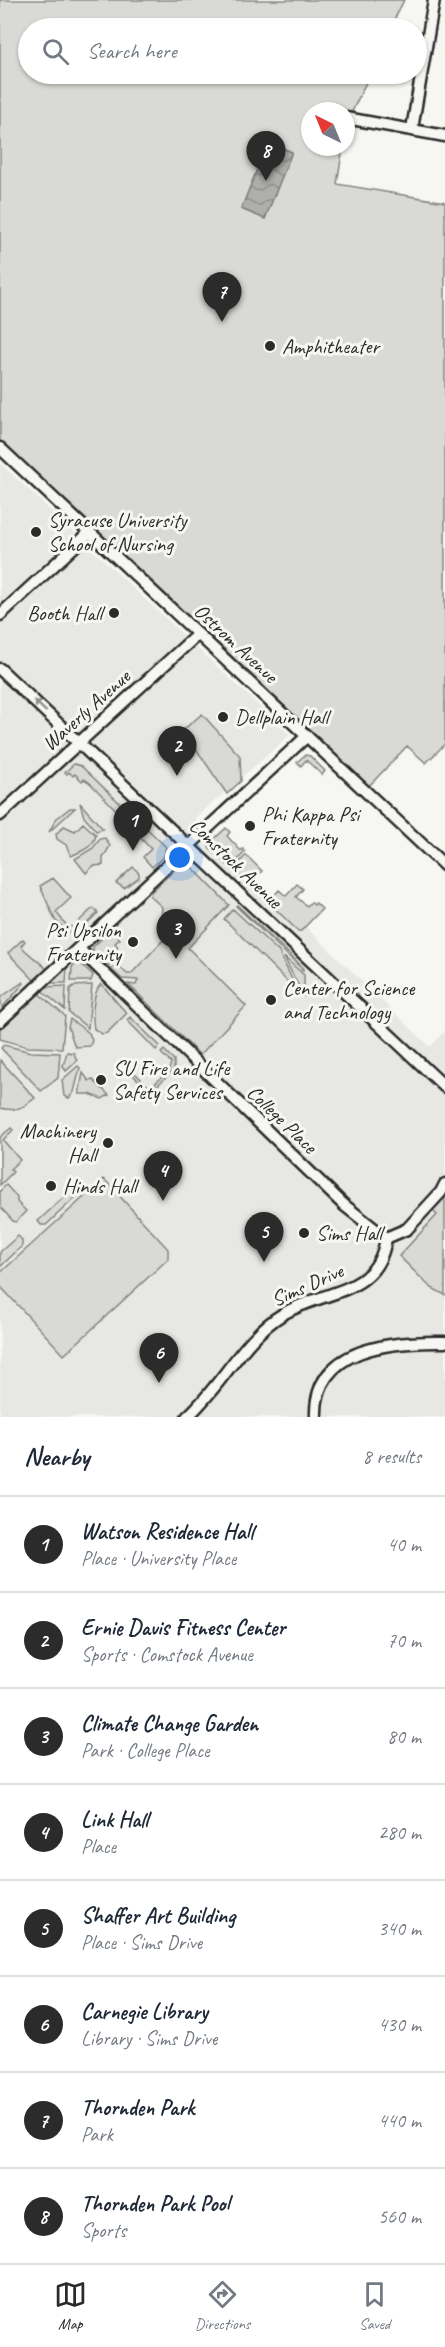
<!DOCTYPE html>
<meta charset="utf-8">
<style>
:root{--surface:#fff;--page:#f2f2f3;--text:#1f2937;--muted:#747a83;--line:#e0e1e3;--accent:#2b2b2b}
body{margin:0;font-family:Caveat,sans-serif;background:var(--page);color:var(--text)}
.compass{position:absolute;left:301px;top:102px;width:54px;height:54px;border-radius:50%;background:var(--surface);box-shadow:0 2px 4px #0004;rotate:317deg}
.you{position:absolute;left:180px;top:858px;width:21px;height:21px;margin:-15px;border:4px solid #fff;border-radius:50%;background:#1a73e8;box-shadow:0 0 0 9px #1a73e833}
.badge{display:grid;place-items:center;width:39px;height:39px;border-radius:50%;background:var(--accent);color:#fff;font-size:20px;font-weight:700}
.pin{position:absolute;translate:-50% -50px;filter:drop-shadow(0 2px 3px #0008)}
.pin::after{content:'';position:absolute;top:32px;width:21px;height:18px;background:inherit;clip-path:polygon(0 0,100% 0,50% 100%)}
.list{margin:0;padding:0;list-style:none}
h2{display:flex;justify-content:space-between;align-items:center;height:78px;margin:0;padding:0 24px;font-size:26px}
h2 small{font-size:20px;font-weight:400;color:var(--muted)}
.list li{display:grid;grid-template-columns:39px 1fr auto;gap:18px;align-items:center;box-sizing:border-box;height:96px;padding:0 24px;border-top:2px solid var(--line)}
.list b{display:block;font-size:22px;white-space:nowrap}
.list p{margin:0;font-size:20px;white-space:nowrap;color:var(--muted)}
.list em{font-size:20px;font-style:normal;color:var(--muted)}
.icon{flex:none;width:33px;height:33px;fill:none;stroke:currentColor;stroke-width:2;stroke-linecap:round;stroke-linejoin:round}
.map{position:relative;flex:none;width:445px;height:1417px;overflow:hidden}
.search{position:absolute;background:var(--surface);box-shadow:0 2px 4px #0004;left:18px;right:18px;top:18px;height:66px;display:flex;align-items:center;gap:15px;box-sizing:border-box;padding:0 21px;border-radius:33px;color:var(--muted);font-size:22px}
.sheet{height:846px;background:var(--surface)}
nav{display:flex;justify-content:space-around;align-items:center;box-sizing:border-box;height:84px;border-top:2px solid var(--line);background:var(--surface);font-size:16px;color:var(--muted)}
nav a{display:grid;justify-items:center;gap:3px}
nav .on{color:var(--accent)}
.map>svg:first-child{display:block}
.built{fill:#e7e7e3}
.green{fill:#d9d9d5;stroke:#828280;stroke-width:1.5}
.water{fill:url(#water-waves);stroke:#7a7a78;stroke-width:1.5}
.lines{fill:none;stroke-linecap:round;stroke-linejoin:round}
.minor-casing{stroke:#2b2b2b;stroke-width:15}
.minor{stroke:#f6f6f2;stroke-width:10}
.oneway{fill:#90908e}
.poi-dot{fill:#2b2b2b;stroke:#f6f6f2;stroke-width:2}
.labels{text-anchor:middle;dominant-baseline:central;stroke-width:6;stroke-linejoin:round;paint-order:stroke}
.poi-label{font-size:21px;fill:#2b2b2b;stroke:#f6f6f2;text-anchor:start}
.street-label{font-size:21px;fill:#2b2b2b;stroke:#f6f6f2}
</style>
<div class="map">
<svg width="445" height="1417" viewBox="0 0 445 1417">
<defs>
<pattern id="water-waves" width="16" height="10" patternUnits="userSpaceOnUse" patternTransform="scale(1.5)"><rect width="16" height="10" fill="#aeaeab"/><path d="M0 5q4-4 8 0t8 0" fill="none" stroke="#8e8e8b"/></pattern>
</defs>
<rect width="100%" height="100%" fill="#f6f6f2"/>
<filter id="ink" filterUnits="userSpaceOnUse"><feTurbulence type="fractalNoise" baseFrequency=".0167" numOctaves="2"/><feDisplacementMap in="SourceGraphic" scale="12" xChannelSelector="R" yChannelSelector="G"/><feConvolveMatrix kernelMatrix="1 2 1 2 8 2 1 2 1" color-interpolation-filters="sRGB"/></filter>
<g filter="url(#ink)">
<path class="built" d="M0 463 290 735 194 819 430 1047 445 1031V1417H0Z"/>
<path class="green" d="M0 0H404L390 28H28V74H370L349 118 346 133V111H310V147H343L337 184 445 202V744L426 763 407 746 369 786H367L321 741 0 442Z
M202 714 240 756 241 781 227 794 183 730Z
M305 755 310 756 325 771 322 775 306 760 301 766 297 762Z
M74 764 81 766 125 808 120 814 89 782 84 779 82 781 75 774 73 776 69 772 67 774 65 772Z
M80 803 103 829 96 831 84 817Z
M70 808H75L49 832 56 819Z
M128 810 166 847 164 856 152 867 143 857 151 849 121 817Z
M83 823 96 835C93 848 81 851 71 856L66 845 57 839 56 834 64 826 75 831Z
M226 828 230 832 227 836 241 851 243 849 245 852 233 865 236 868 234 871 209 847 210 843Z
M105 838 110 846 103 858V865L93 866 86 873 75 859 93 848 100 839Z
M246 855 262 871 249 885 236 872 238 867 236 866Z
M182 863 192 867 229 905 188 948 246 1006 200 1055 128 984 136 985 138 980 122 979 111 969 117 964 127 974H131L165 938 169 928 161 920 162 907 150 896 151 892Z
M133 867 139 873V877L124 888 116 883Z
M53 878 71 898 56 912 67 926 72 927 77 932 73 936 55 920 40 886Z
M297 884 303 889 296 897 307 906 311 902 314 905 316 903 322 909 301 931H298L268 902 279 890 286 896Z
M237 905 303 967V970L236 906Z
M93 908 98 913 81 929 76 924Z
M233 909 279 952 298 992 224 919Z
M115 926 121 934 118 937 120 939 115 943 118 947 115 951 119 955 108 966 93 951V947Z
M23 939 25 941 21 946C29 955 39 961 48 970L36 982 8 953Z
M284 957 304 975V997Z
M78 961 93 975 91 981H71L72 967Z
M67 967 66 983H48Z
M23 982 24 983 2 1008 0 998Z
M101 984C111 994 117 1004 127 1013L107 1033 102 1034 94 1029C92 1017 92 993 101 984Z
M92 985 88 1028 69 1013 70 989 74 986Z
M66 986 65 1010 41 990 44 987Z
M38 993 65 1016 62 1048 28 1047 0 1039V1028Z
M130 1017 160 1046 156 1050 127 1020Z
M70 1019 89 1033 92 1040 90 1046 75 1047 68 1027Z
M4 1045 31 1052 60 1053 58 1078 41 1091 1 1048Z
M164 1050 174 1060V1070L150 1092 128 1070 130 1068 150 1088 169 1070 171 1063 161 1053Z
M67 1052 74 1053 77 1061 66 1071 63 1066Z
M0 1060 35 1098C23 1108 16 1112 0 1108Z
M78 1066 80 1068 74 1092 69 1098 64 1096 62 1080Z
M83 1073 89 1081 92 1079 109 1095 102 1099 90 1094H79Z
M11 1128 13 1130 3 1140 20 1160 10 1169 13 1172 0 1185V1137Z
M104 1179 168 1249V1259L64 1355 0 1286V1273Z
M6 1185 17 1197V1202L26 1211 16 1222 13 1221 0 1207V1191Z
M73 1189 78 1195 46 1225H41L38 1221Z
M445 1196V1295L430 1287 399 1256 437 1215 433 1211Z
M18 1236 22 1240V1246L0 1267V1252Z"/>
<path class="water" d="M268 142 292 152 265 219 241 209Z"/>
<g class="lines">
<g class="minor-casing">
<path id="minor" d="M346 118 445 136
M412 129 434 0
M0 448 445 866
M0 615 89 533
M0 669 445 1087
M0 815 198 634
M79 949 344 1205 386 1238
M0 1021 307 736
M386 1238 407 1229 441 1192 445 1184
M187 1417C222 1386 243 1338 283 1314 324 1289 378 1296 386 1238
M316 1417C313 1346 393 1341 445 1342"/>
</g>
<use href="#minor" class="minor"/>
</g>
<defs><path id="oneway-solid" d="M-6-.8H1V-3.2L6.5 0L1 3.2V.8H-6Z" transform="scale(1.5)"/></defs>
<use class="oneway" href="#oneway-solid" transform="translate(40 706) rotate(-137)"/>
</g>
<g class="poi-dot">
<circle cx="270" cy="346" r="6"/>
<circle cx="36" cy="532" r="6"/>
<circle cx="114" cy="613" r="6"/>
<circle cx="223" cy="717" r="6"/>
<circle cx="250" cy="826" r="6"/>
<circle cx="133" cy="942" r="6"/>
<circle cx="271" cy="1000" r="6"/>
<circle cx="101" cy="1080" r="6"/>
<circle cx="108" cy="1143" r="6"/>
<circle cx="51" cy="1186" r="6"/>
<circle cx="304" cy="1233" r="6"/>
</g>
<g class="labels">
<g class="poi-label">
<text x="282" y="346">Amphitheater</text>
<text x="48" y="520">Syracuse University<tspan x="48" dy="24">School of Nursing</tspan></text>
<text x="102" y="613" text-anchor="end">Booth Hall</text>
<text x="235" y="717">Dellplain Hall</text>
<text x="262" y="814">Phi Kappa Psi<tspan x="262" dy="24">Fraternity</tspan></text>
<text x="121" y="930" text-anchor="end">Psi Upsilon<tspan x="121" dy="24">Fraternity</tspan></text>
<text x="283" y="988">Center for Science<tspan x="283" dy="24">and Technology</tspan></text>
<text x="113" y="1068">SU Fire and Life<tspan x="113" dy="24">Safety Services</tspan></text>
<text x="96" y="1131" text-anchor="end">Machinery<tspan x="96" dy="24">Hall</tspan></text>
<text x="63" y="1186">Hinds Hall</text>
<text x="316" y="1233">Sims Hall</text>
</g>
<g class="street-label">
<text transform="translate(236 643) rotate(43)">Ostrom Avenue</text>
<text transform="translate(86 710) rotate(-42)">Waverly Avenue</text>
<text transform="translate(236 863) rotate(44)">Comstock Avenue</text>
<text transform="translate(282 1119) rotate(44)">College Place</text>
<text transform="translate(307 1285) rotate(-24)">Sims Drive</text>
</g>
</g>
</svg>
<svg class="compass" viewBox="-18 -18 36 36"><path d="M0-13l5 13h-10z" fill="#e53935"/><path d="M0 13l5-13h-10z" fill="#747a83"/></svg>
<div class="you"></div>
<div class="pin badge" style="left:133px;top:851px">1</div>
<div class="pin badge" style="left:177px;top:776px">2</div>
<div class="pin badge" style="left:176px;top:959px">3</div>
<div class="pin badge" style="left:163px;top:1201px">4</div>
<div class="pin badge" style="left:264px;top:1262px">5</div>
<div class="pin badge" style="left:159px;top:1383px">6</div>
<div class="pin badge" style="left:222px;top:322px">7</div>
<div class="pin badge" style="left:266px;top:181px">8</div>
<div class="search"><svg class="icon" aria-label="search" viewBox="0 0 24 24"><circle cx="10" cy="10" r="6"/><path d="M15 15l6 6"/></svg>Search here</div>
</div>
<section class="sheet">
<h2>Nearby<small>8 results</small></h2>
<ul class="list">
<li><span class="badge">1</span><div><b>Watson Residence Hall</b><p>Place · University Place</p></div><em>40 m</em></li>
<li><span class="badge">2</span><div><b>Ernie Davis Fitness Center</b><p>Sports · Comstock Avenue</p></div><em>70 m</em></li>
<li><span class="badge">3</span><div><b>Climate Change Garden</b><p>Park · College Place</p></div><em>80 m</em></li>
<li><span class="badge">4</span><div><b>Link Hall</b><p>Place</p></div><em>280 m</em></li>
<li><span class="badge">5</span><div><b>Shaffer Art Building</b><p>Place · Sims Drive</p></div><em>340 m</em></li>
<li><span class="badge">6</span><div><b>Carnegie Library</b><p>Library · Sims Drive</p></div><em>430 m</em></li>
<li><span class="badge">7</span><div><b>Thornden Park</b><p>Park</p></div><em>440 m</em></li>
<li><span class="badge">8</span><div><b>Thornden Park Pool</b><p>Sports</p></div><em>560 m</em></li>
</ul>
</section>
<nav>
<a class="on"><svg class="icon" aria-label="map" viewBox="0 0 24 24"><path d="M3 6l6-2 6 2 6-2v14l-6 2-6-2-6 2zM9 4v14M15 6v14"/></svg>Map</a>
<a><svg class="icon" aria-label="directions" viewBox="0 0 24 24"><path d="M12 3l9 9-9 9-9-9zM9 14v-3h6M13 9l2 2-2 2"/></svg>Directions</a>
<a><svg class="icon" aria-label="saved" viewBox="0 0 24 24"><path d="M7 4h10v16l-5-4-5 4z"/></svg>Saved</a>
</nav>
